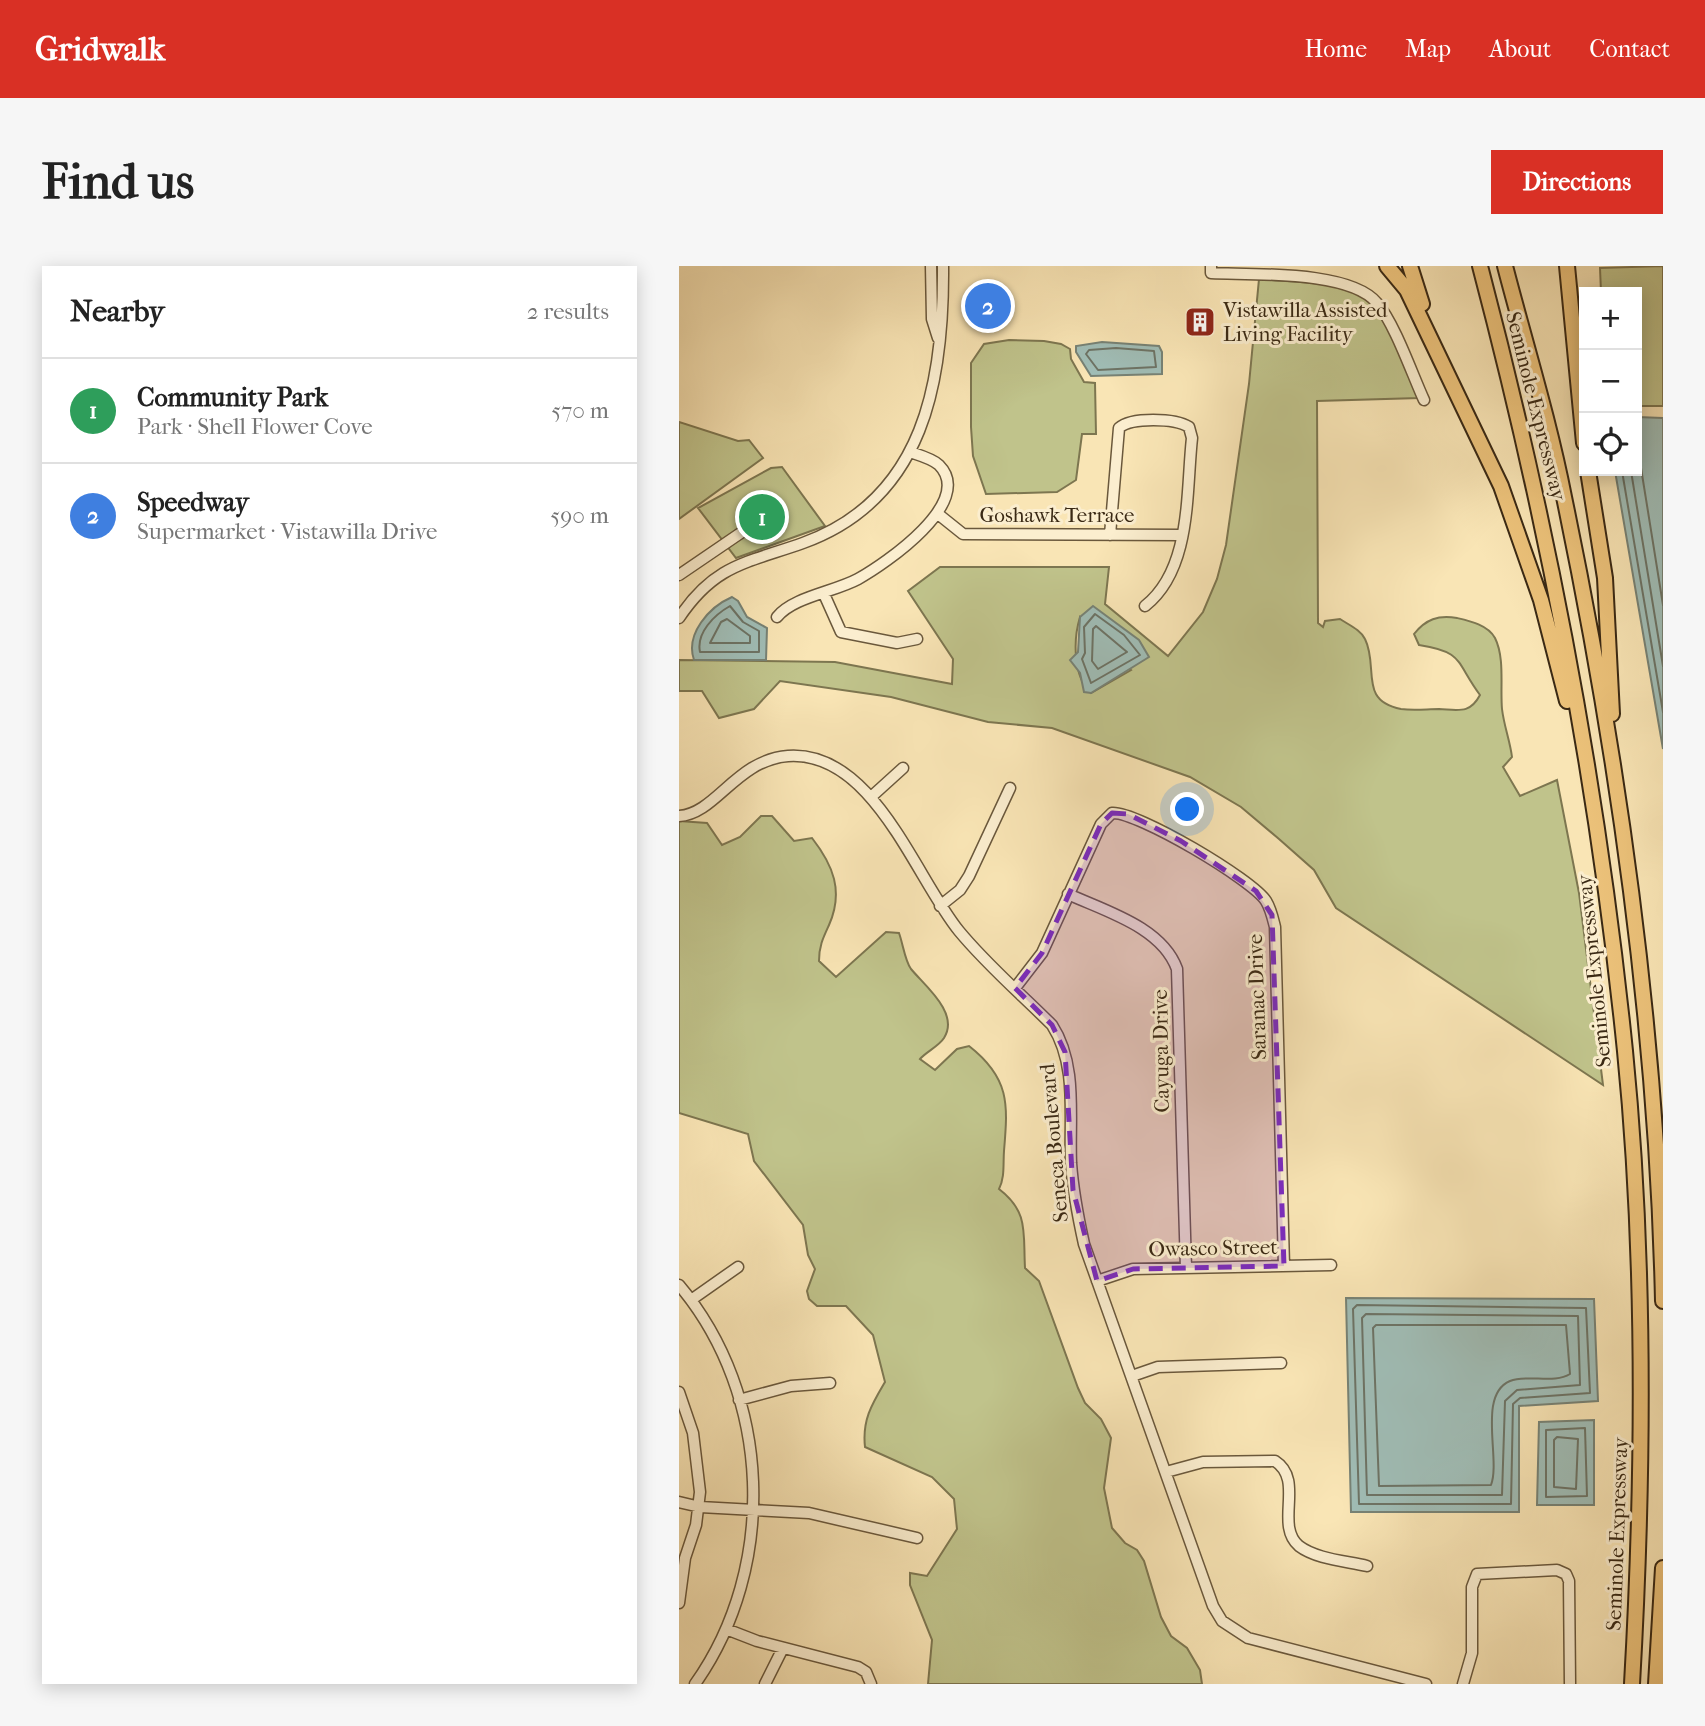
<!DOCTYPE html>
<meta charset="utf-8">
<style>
:root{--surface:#fff;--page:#f6f6f6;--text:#222;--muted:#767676;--line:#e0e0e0;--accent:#d93025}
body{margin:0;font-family:"IM FELL French Canon",serif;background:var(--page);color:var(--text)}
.controls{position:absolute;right:21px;top:21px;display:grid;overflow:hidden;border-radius:0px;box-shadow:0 4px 18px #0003}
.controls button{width:63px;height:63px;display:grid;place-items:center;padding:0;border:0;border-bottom:2px solid var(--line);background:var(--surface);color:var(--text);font:35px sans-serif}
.you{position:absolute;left:509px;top:544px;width:24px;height:24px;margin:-18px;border:5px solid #fff;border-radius:50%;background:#1a73e8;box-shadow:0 0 0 10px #1a73e833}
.badge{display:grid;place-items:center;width:46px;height:46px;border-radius:50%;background:var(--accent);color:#fff;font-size:23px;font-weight:700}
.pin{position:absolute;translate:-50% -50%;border:4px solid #fff;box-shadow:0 2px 7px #0006}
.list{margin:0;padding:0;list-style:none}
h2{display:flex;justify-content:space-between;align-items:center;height:91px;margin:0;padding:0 28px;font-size:30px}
h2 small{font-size:23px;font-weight:400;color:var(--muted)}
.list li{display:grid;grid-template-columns:46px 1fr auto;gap:21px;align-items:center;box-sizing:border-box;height:105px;padding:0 28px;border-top:2px solid var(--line)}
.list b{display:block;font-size:26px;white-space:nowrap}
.list p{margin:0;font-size:23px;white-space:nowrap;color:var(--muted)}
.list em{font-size:23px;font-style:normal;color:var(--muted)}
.icon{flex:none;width:38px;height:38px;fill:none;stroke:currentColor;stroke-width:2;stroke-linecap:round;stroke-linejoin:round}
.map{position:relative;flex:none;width:984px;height:1418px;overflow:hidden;border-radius:0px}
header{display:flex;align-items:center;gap:42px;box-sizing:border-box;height:98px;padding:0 35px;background:var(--accent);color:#fff}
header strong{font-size:33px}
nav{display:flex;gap:38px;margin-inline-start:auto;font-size:24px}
.intro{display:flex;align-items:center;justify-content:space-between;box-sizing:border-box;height:168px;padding:0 42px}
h1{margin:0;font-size:49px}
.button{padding:18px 32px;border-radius:0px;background:var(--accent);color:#fff;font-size:24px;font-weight:700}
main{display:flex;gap:42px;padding:0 42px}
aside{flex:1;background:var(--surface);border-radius:0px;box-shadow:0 4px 18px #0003}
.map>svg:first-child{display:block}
.green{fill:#c0c38b;stroke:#7d7650;stroke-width:2;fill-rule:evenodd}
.water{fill:#a0bdb6;stroke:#778275;stroke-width:2}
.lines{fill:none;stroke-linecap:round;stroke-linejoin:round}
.shore{stroke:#6d7365;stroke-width:2}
.minor-casing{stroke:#6a583c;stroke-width:13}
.highway-casing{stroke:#3a2914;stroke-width:18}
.minor{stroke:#fbeecf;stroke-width:10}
.highway{stroke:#ecc27a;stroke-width:14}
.marked{fill:#7b2cbf;fill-opacity:0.2;stroke:#7b2cbf;stroke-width:5;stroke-dasharray:14 9;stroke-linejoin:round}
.labels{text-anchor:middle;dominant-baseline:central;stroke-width:6;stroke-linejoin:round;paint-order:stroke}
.poi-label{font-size:21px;fill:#3a2914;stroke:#fbeecf;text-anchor:start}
.street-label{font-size:21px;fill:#3a2914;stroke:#fbeecf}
</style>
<header>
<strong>Gridwalk</strong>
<nav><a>Home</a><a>Map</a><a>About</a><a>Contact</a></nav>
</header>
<div class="intro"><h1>Find us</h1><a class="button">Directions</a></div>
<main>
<aside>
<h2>Nearby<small>2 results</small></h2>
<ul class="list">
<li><span class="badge" style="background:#2e9e5b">1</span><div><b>Community Park</b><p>Park · Shell Flower Cove</p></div><em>570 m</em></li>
<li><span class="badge" style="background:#3f7fe0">2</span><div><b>Speedway</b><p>Supermarket · Vistawilla Drive</p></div><em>590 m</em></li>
</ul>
</aside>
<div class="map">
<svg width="984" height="1418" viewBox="0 0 984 1418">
<rect width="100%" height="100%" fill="#f9e5b5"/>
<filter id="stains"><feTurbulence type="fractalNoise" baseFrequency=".00286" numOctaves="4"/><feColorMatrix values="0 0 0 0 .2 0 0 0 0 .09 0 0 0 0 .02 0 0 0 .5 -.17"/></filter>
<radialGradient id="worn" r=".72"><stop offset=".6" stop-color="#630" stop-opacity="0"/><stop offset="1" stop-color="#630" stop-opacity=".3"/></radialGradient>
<path class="green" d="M984 0V140H958V26H922L921 2Z
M580 13C608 16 664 15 687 31 709 47 728 106 740 132L638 135 639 357 644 361 646 355 661 353C670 359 682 364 686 373 700 401 679 435 722 443 735 445 748 443 760 443 780 444 791 448 801 429 776 395 785 386 740 379L735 368C747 353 759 349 778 352 791 355 809 359 816 372 826 392 821 421 823 443 825 460 831 475 833 491L824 501 841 530 878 514 900 627 924 819 657 642 635 604 600 573 562 541 511 511 373 462 309 456 212 431 101 415 75 443 40 452 23 425H0V394L156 396 273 418 274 393 229 325 261 301H430L426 338 489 390 524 346 538 313 547 279 570 118ZM401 351 452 404 412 427C394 411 394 374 401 351Z
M330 74 365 75 382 78 391 83 392 93 405 116 416 117 417 168H403L397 214 378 226 307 228 294 190 292 161V97L305 78Z
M0 156 59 175 70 174 84 192 0 253Z
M103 201 146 260 57 292 19 242 92 202Z
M82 550H93L115 575 133 572C154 599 165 625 150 659 144 672 140 680 140 695L157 711 207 666 220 667C224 678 226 695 232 703 245 719 281 747 265 772 260 780 247 786 241 793L256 804 278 783 290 780C331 812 329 838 325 885 324 898 326 911 320 923 350 946 344 966 346 1002L360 1015 399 1122 406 1137 422 1153 432 1172 425 1222 433 1262 446 1277 458 1284 465 1295 482 1351 492 1370 508 1382 521 1404 523 1418H249L253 1374 231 1319V1307L248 1310 278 1263 275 1233 253 1211 186 1181C183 1154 193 1138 206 1116L194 1069 167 1040H138L130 1033 128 1025 136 1003 129 989 124 959 75 895 69 868 0 847V555L28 557 43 579 61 571Z"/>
<path class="water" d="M423 76 480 80 483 86V108L412 110 397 86V80Z
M958 151 984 152V483L936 205H958Z
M53 331 59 335 68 351 88 362 87 394H15C6 368 30 341 53 331Z
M414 340 460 374 470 391 412 427 405 426 401 407 391 394 399 386 401 351Z
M667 1032 915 1033 919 1135 840 1140V1246H672Z
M915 1154V1239H858L860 1156Z"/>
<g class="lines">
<path class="shore" d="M437 82 475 85 477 101 419 104 407 88 410 84Z
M958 191 962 202 984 339
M943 205 984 446
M952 205 984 400
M51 340 64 356 80 365V386H21C17 367 35 349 51 340Z
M416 348 445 369 461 389 412 417 403 393 406 387 405 361Z
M48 353 71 370V377H31L42 356Z
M417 360 448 386 419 403 413 395 414 363Z
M678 1039 907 1042 911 1127 841 1132 834 1138 832 1238H680L674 1043Z
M687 1048 899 1050 901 1119 838 1124 826 1135 823 1229H688L683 1052Z
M697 1059H887L891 1108C875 1118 849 1108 831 1115 798 1129 822 1193 812 1219L700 1220 694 1062Z
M906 1162 908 1230 867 1231V1164Z
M878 1171 899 1173 897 1223 875 1221V1174Z"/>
<g class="minor-casing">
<path id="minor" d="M252 0 253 53 259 72
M532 0V7C573 9 671 4 698 37 716 58 733 108 745 134
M259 248 284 268 503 269
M431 269 440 162C452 151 496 152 510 161L513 172C507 226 513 303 466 340
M0 309 69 262
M145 328 162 366 218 377 238 373
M98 351C114 331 155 326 179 313 206 298 297 236 260 199 254 193 240 189 231 186
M0 352C36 298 68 297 124 277 246 233 265 114 264 0
M192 531 224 502
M0 550C37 548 57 494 109 490 194 484 236 611 280 665 308 699 342 728 373 759 399 799 390 852 392 897 394 925 399 951 405 978L534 1340 543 1355 569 1372 747 1418
M389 628C426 645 483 661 498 703L507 1002
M261 640 281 624 290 610 331 522
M336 722 363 687 422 558 433 547C458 545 574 614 587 635 592 643 594 653 596 661L605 1000
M418 1015 454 1003 652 999
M0 1019C93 1129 99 1301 16 1418
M12 1034 59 1001
M453 1110 479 1101 602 1097
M0 1126 14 1167 21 1226 17 1259 6 1292 0 1337
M60 1134 112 1120 151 1117
M487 1206 524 1196 596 1195C626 1214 595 1259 620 1280 637 1293 667 1295 688 1300
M0 1236 21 1241 130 1247 238 1272
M47 1363 78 1375 179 1401 187 1406 192 1418
M86 1418 104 1382
M784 1418 793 1387V1321L798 1308 878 1304 887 1308 890 1315 891 1418"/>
</g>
<g class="highway-casing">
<path id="highway" d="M708 0 728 24 822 220 862 334 888 435
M731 0 743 38
M801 0C869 258 919 519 946 785 967 995 965 1208 953 1418
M826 0C846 77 870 154 885 231 940 495 978 765 984 1035
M888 0 905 177
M909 205 926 312 933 448
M977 1418 984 1302"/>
</g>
<use href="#minor" class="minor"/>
<use href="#highway" class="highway"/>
</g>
<path class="marked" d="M433 547 449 548 502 575 577 625 593 649 605 1000 454 1003 418 1015 394 924 386 786 373 759 336 722 363 687 422 558Z"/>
<defs>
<g id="building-square" transform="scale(1.575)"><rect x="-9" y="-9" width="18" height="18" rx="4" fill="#8f2418" stroke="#fbeecf"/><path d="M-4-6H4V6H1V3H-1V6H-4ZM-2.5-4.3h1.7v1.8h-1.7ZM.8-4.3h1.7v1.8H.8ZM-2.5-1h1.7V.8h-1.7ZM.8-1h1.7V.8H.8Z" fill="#fff"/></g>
</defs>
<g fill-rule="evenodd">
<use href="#building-square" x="521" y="56"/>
</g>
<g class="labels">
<g class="poi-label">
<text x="544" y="44">Vistawilla Assisted<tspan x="544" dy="24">Living Facility</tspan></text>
</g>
<g class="street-label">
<text transform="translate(857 140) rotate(76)">Seminole Expressway</text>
<text x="378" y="249">Goshawk Terrace</text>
<text transform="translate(915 705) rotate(-96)">Seminole Expressway</text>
<text transform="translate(578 731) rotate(-92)">Saranac Drive</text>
<text transform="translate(482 785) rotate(-91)">Cayuga Drive</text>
<text transform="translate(375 877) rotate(-95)">Seneca Boulevard</text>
<text transform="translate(534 982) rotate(-1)">Owasco Street</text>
<text transform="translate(938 1268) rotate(-88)">Seminole Expressway</text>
</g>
</g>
<rect width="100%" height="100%" filter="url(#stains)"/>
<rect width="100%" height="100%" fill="url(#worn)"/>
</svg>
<div class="controls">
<button>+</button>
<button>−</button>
<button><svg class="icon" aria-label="locate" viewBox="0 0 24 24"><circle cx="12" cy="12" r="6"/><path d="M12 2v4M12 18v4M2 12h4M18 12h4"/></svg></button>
</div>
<div class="you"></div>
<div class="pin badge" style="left:83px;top:251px;background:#2e9e5b">1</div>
<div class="pin badge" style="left:309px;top:40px;background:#3f7fe0">2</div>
</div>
</main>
